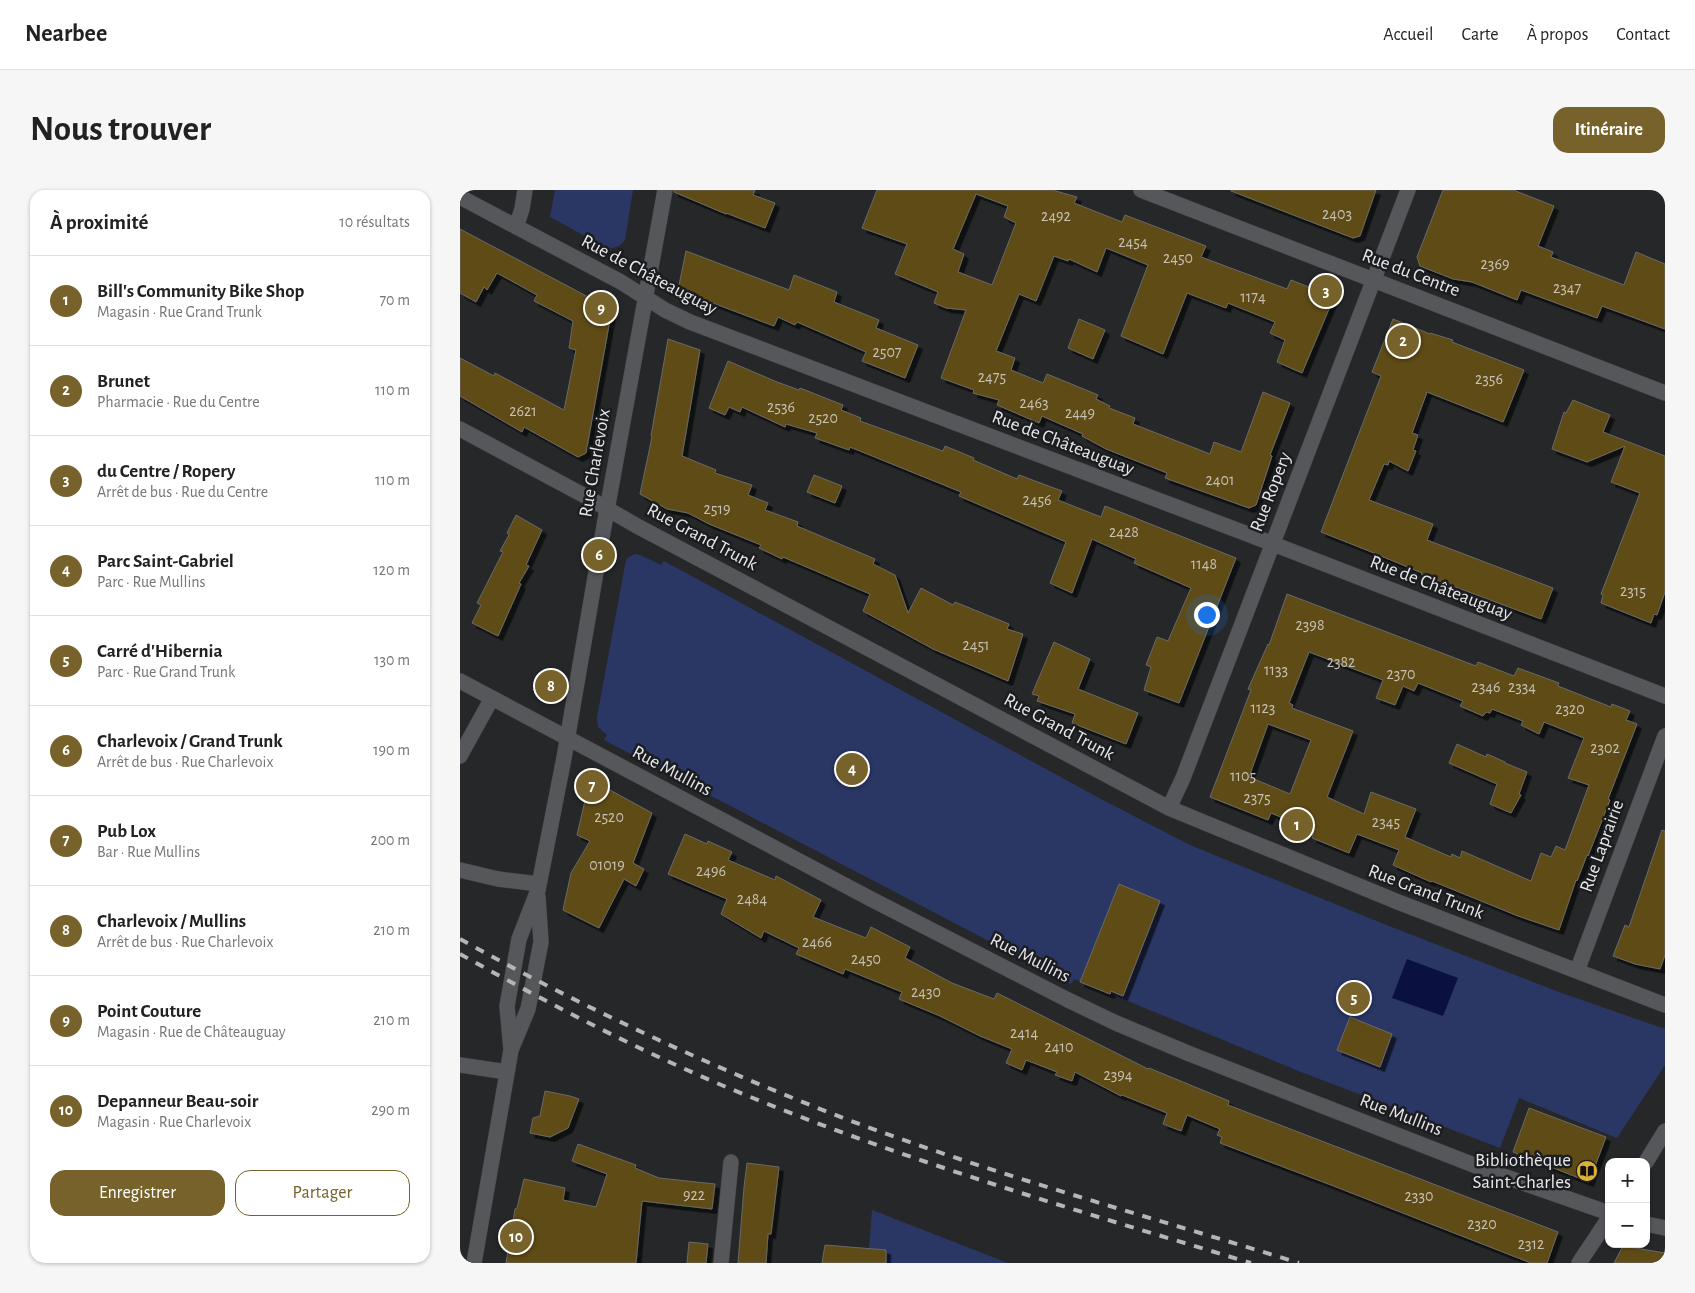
<!DOCTYPE html>
<html lang="fr">
<meta charset="utf-8">
<style>
:root{--surface:#fff;--page:#f6f6f6;--text:#222;--muted:#767676;--line:#e0e0e0;--accent:#76622a}
body{margin:0;font-family:"Alegreya Sans",sans-serif;background:var(--page);color:var(--text)}
.controls{position:absolute;right:15px;bottom:15px;display:grid;overflow:hidden;border-radius:10px;box-shadow:0 1px 4px #0004}
.controls button{width:45px;height:45px;display:grid;place-items:center;padding:0;border:0;border-bottom:1px solid var(--line);background:var(--surface);color:var(--text);font:25px sans-serif}
.you{position:absolute;left:746px;top:424px;width:18px;height:18px;margin:-12px;border:4px solid #fff;border-radius:50%;background:#1a73e8;box-shadow:0 0 0 8px #1a73e833}
.badge{display:grid;place-items:center;width:32px;height:32px;border-radius:50%;background:var(--accent);color:#fff;font-size:16px;font-weight:700}
.pin{position:absolute;translate:-50% -50%;border:2px solid #fff;box-shadow:0 1px 5px #0006}
.list{margin:0;padding:0;list-style:none}
h2{display:flex;justify-content:space-between;align-items:center;height:65px;margin:0;padding:0 20px;font-size:21px}
h2 small{font-size:16px;font-weight:400;color:var(--muted)}
.list li{display:grid;grid-template-columns:32px 1fr auto;gap:15px;align-items:center;box-sizing:border-box;height:90px;padding:0 20px;border-top:1px solid var(--line)}
.list b{display:block;font-size:19px;white-space:nowrap}
.list p{margin:0;font-size:16px;white-space:nowrap;color:var(--muted)}
.list em{font-size:16px;font-style:normal;color:var(--muted)}
.actions{display:flex;gap:10px;padding:15px 20px}
.actions a{flex:1;padding:11px 0;border:1px solid var(--accent);border-radius:15px;text-align:center;font-size:18px;color:var(--accent)}
.actions .main{background:var(--accent);color:#fff}
.map{position:relative;flex:none;width:1205px;height:1073px;overflow:hidden;border-radius:15px}
header{display:flex;align-items:center;gap:30px;box-sizing:border-box;height:70px;padding:0 25px;background:var(--surface);border-bottom:1px solid var(--line)}
header strong{font-size:24px}
nav{display:flex;gap:28px;margin-inline-start:auto;font-size:18px}
.intro{display:flex;align-items:center;justify-content:space-between;box-sizing:border-box;height:120px;padding:0 30px}
h1{margin:0;font-size:35px}
.button{padding:12px 22px;border-radius:15px;background:var(--accent);color:#fff;font-size:18px;font-weight:700}
main{display:flex;gap:30px;padding:0 30px}
aside{flex:1;background:var(--surface);border-radius:15px;box-shadow:0 1px 4px #0004}
.map>svg:first-child{display:block}
.green{fill:#2a3765}
.water{fill:#0a1140}
.building{fill:#5e4b19;stroke:#6a6966;fill-rule:evenodd;filter:url(#shadow)}
.lines{fill:none;stroke-linecap:round;stroke-linejoin:round}
.minor-casing{stroke:#434446;stroke-width:16}
.minor{stroke:#56575a;stroke-width:15}
.rail{stroke:#b5b5b7;stroke-width:4;stroke-dasharray:9 9;stroke-linecap:butt}
.labels{text-anchor:middle;dominant-baseline:central;stroke-width:5;stroke-linejoin:round;paint-order:stroke}
.number-label{font-size:16px;fill:#c6c1b6}
.street-label{font-size:19px;fill:#e8e8ea;stroke:#1c1d20}
.poi-label{font-size:19px;fill:#e8e8ea;stroke:#1c1d20;text-anchor:end}
</style>
<header>
<strong>Nearbee</strong>
<nav><a>Accueil</a><a>Carte</a><a>À propos</a><a>Contact</a></nav>
</header>
<div class="intro"><h1>Nous trouver</h1><a class="button">Itinéraire</a></div>
<main>
<aside>
<h2>À proximité<small>10 résultats</small></h2>
<ul class="list">
<li><span class="badge">1</span><div><b>Bill's Community Bike Shop</b><p>Magasin · Rue Grand Trunk</p></div><em>70 m</em></li>
<li><span class="badge">2</span><div><b>Brunet</b><p>Pharmacie · Rue du Centre</p></div><em>110 m</em></li>
<li><span class="badge">3</span><div><b>du Centre / Ropery</b><p>Arrêt de bus · Rue du Centre</p></div><em>110 m</em></li>
<li><span class="badge">4</span><div><b>Parc Saint-Gabriel</b><p>Parc · Rue Mullins</p></div><em>120 m</em></li>
<li><span class="badge">5</span><div><b>Carré d'Hibernia</b><p>Parc · Rue Grand Trunk</p></div><em>130 m</em></li>
<li><span class="badge">6</span><div><b>Charlevoix / Grand Trunk</b><p>Arrêt de bus · Rue Charlevoix</p></div><em>190 m</em></li>
<li><span class="badge">7</span><div><b>Pub Lox</b><p>Bar · Rue Mullins</p></div><em>200 m</em></li>
<li><span class="badge">8</span><div><b>Charlevoix / Mullins</b><p>Arrêt de bus · Rue Charlevoix</p></div><em>210 m</em></li>
<li><span class="badge">9</span><div><b>Point Couture</b><p>Magasin · Rue de Châteauguay</p></div><em>210 m</em></li>
<li><span class="badge">10</span><div><b>Depanneur Beau-soir</b><p>Magasin · Rue Charlevoix</p></div><em>290 m</em></li>
</ul>
<div class="actions"><a class="main">Enregistrer</a><a>Partager</a></div>
</aside>
<div class="map">
<svg width="1205" height="1073" viewBox="0 0 1205 1073">
<defs>
<filter id="shadow"><feDropShadow dx="4.5" dy="4.5" stdDeviation="0" flood-color="#0009"/></filter>
</defs>
<rect width="100%" height="100%" fill="#262729"/>
<path class="green" d="M95 0H173L165 50 159 56 149 59 90 27Z
M175 364 180 365 201 375 204 371 641 609 730 655 929 736 1099 802 1205 839V875L1157 948 1059 908 1040 958 841 882 614 789 611 794 144 550 147 545 138 537 137 527 165 375 167 368Z
M412 1020 548 1073H408Z"/>
<path class="water" d="M947 769 998 788 983 826 932 808Z"/>
<path class="building" d="M214 0H295L293 5 315 13 305 38 266 23V24L214 2Z
M417 0H592L617 7 614 13 662 32 665 25 746 56 741 67 827 99 831 90 874 107 842 183 817 172 825 150 810 143 815 132 768 113 766 118 727 103 703 164 661 146 688 75 646 58 637 82 609 69 608 71 594 66 576 111 559 104 536 161 555 168 551 180 583 193 587 184 638 205 636 209 650 216 649 218 675 228 673 234 750 264 754 252 781 262 803 202 830 213 810 265 812 266 796 315 789 318 705 288 707 283 646 259 622 246 623 244 582 226 579 233 537 215 539 210 513 203 514 200 481 188 506 120 486 118 474 113 478 102 435 84 447 54 402 38ZM516 4 548 16 544 27 556 33 532 95 498 82 504 64 493 59Z
M771 0H916L900 46 893 48 771 1Z
M983 0H1053L1094 16 1078 56 1093 62 1091 67 1164 95 1176 62 1205 74V139L1142 116 1137 128 1061 100 1057 110 1012 92 993 89 960 76 957 67Z
M0 39 147 117 151 124 126 263 118 267 64 237 62 242 0 206V168L34 186 35 183 104 220 116 160 109 158 113 131 74 111 77 105 37 83 27 100 24 97 16 112 0 103Z
M226 61 329 100 334 85 377 102 374 112 419 130 416 138 458 155 445 188 402 171 406 162 337 132 335 135 318 127 314 136 218 100Z
M619 129 645 140 633 169 608 158Z
M933 129 970 144V143L993 150 992 152 1064 180 1043 232 967 202 952 243 958 245 953 260 956 261 948 281 929 271 928 275 924 274 909 310 973 334 967 350 1093 398 1081 429 961 384 962 383 909 361 861 342 921 186 912 182Z
M208 149 240 160 222 266 256 280 255 283 292 295 288 305 308 313 305 320 338 332 337 336 415 369 413 374 435 385 448 423 461 398 493 415 495 412 549 434 547 439 563 444 548 491 473 459 403 421 410 404 323 367 322 369 299 358 301 355 249 334 228 323 207 319 180 304 192 247 191 246Z
M268 171 317 192 339 200 340 198 383 215 381 220 401 228 400 231 483 261 485 256 514 268 513 270 557 289 559 285 602 301 598 310 641 327 645 316 776 368 719 513 684 500 691 477 686 475 697 447 708 451 731 398 674 373 676 369 632 349 612 403 590 393 606 352 499 306 501 302 390 257 389 260 355 248 357 243 326 234 325 237 282 217 280 222 269 217 265 225 249 218Z
M1113 210 1150 225 1143 242 1205 266V402L1197 425 1194 424 1191 433 1141 413 1143 405 1141 404 1180 303 1151 292 1165 256 1127 272 1092 259 1104 222 1106 223Z
M354 285 382 296 375 313 347 302Z
M56 325 82 340 66 375 69 376 59 393 61 394 38 446 12 433 21 415 17 413 43 362 40 361 49 345 47 343Z
M827 404 1016 476 1018 472 1054 486 1058 478 1099 493 1098 496 1151 517 1152 514 1170 521 1166 530 1177 534 1148 609 1150 610 1128 666 1127 665 1117 691 1116 690 1099 740 1058 726 972 691 971 692 933 675 939 660 897 644 889 663 852 648 854 641 811 623 808 630 750 607 791 500 788 499 808 454 809 455ZM849 462 923 490 916 508 935 515 943 496 954 501 958 493 1003 511 1000 516 1023 526 1026 522 1030 523 1032 519 1063 531 1061 535 1079 544 1084 532 1124 548 1108 588 1129 595 1105 660 1096 656 1091 667 1081 663 1071 691 1002 661 1000 668 992 664 991 667 945 647 956 619 911 602 904 624 867 607 893 541 832 518 833 515 829 513ZM808 534 851 550 830 604 789 587Z
M594 452 630 469 618 499 678 523 666 554 612 533 615 524 577 511 579 506 572 504Z
M997 554 1026 567 1027 564 1045 572V573L1067 582 1059 604 1061 605 1051 623 1030 614 1037 594 989 573Z
M130 589 192 623 173 673 184 679 176 696 164 689 139 738 103 720 111 683 130 651 117 645Z
M1202 640 1205 641V765L1200 779 1175 774 1153 766 1165 735 1169 737Z
M225 644 247 654 248 651 272 662 268 670 315 690 316 686 361 710 353 727 406 748 411 737 450 757 445 768 492 793 534 809 537 803 688 879 689 878 769 911 768 915 1098 1042 1087 1073H1071L871 995 760 953 762 947 757 945 760 939 727 925 721 941 703 934 707 923 662 905 661 906 615 882 612 891 595 885 597 882 566 870 562 880 546 873 552 859 520 846 480 826 439 809 442 802 385 779 383 784 336 764 339 758 304 741 301 748 261 724 267 709 208 684Z
M659 694 700 711 663 806 651 801 650 804 620 792Z
M890 827 932 844 920 877 877 860Z
M85 901 110 906 119 909 108 938 90 947 70 943 73 928 80 926Z
M1069 918 1146 947 1129 992 1053 962Z
M118 954 176 975 175 978 199 988 255 994 252 1019 182 1011 176 1073H46L55 1019 57 1018 64 989 105 998 103 1010 136 1017 147 984 112 971Z
M287 973 319 977 311 1044H308L306 1073H278L284 997Z
M229 1052 248 1054 246 1073H227Z
M365 1055 426 1060V1073H362Z
M1163 1056 1205 1063V1073H1154Z"/>
<g class="lines">
<g class="minor-casing">
<path id="minor" d="M681 0 1205 203
M0 7 161 92 205 120 230 132 790 345 1205 506
M56 37 62 19 65 0
M0 239 125 306 177 336 709 618 938 712 1205 815
M0 491 409 708 608 810 656 833 730 864 1029 981 1149 1023
M0 566 32 508
M709 618 723 588 948 0
M0 680 38 689 79 694
M1117 781 1205 546
M51 860 47 816 59 749 78 700 104 568 141 353 205 0
M0 875 47 882
M1186 972 1205 941
M1186 1034 1205 1038
M14 1073 51 860 68 819 81 752 78 707
M261 1073 271 972
M1119 1073 1149 1028"/>
</g>
<use href="#minor" class="minor"/>
<path class="rail" d="M0 749C124 818 253 878 386 929 534 985 688 1026 839 1073
M0 764C93 816 189 866 288 906 452 973 622 1022 791 1073"/>
</g>
<defs>
<g id="library-disc" transform="scale(1.125)"><circle r="9.5" fill="#ddb133" stroke="#1c1d20"/><path d="M-6-4Q-3-5.5-.7-3.5V5Q-3 3-6 4ZM6-4Q3-5.5 .7-3.5V5Q3 3 6 4Z" fill="#111"/></g>
</defs>
<g fill-rule="evenodd">
<use href="#library-disc" x="1127" y="981"/>
</g>
<g class="labels">
<g class="number-label">
<text x="877" y="24">2403</text>
<text x="596" y="26">2492</text>
<text x="673" y="52">2454</text>
<text x="718" y="68">2450</text>
<text x="1035" y="74">2369</text>
<text x="1107" y="98">2347</text>
<text x="793" y="107">1174</text>
<text x="427" y="162">2507</text>
<text x="532" y="187">2475</text>
<text x="1029" y="189">2356</text>
<text x="574" y="213">2463</text>
<text x="321" y="217">2536</text>
<text x="63" y="221">2621</text>
<text x="620" y="223">2449</text>
<text x="363" y="228">2520</text>
<text x="760" y="290">2401</text>
<text x="577" y="310">2456</text>
<text x="257" y="319">2519</text>
<text x="664" y="342">2428</text>
<text x="744" y="374">1148</text>
<text x="1173" y="401">2315</text>
<text x="850" y="435">2398</text>
<text x="516" y="455">2451</text>
<text x="881" y="472">2382</text>
<text x="816" y="480">1133</text>
<text x="941" y="484">2370</text>
<text x="1026" y="497">2346</text>
<text x="1062" y="497">2334</text>
<text x="803" y="518">1123</text>
<text x="1110" y="519">2320</text>
<text x="1145" y="558">2302</text>
<text x="783" y="586">1105</text>
<text x="797" y="608">2375</text>
<text x="149" y="627">2520</text>
<text x="926" y="632">2345</text>
<text x="147" y="675">01019</text>
<text x="251" y="681">2496</text>
<text x="292" y="709">2484</text>
<text x="357" y="752">2466</text>
<text x="406" y="769">2450</text>
<text x="466" y="802">2430</text>
<text x="564" y="843">2414</text>
<text x="599" y="857">2410</text>
<text x="658" y="885">2394</text>
<text x="234" y="1005">922</text>
<text x="959" y="1006">2330</text>
<text x="1022" y="1034">2320</text>
<text x="1071" y="1054">2312</text>
</g>
<g class="street-label">
<text transform="translate(951 83) rotate(21)">Rue du Centre</text>
<text transform="translate(189 85) rotate(28)">Rue de Châteauguay</text>
<text transform="translate(603 253) rotate(21)">Rue de Châteauguay</text>
<text transform="translate(135 273) rotate(-80)">Rue Charlevoix</text>
<text transform="translate(811 302) rotate(-69)">Rue Ropery</text>
<text transform="translate(242 347) rotate(28)">Rue Grand Trunk</text>
<text transform="translate(981 398) rotate(21)">Rue de Châteauguay</text>
<text transform="translate(599 537) rotate(28)">Rue Grand Trunk</text>
<text transform="translate(212 581) rotate(28)">Rue Mullins</text>
<text transform="translate(1142 656) rotate(-70)">Rue Laprairie</text>
<text transform="translate(966 702) rotate(21)">Rue Grand Trunk</text>
<text transform="translate(570 768) rotate(27)">Rue Mullins</text>
<text transform="translate(941 925) rotate(21)">Rue Mullins</text>
</g>
<g class="poi-label">
<text x="1111" y="970">Bibliothèque<tspan x="1111" dy="22">Saint-Charles</tspan></text>
</g>
</g>
</svg>
<div class="controls">
<button>+</button>
<button>−</button>
</div>
<div class="you"></div>
<div class="pin badge" style="left:837px;top:635px">1</div>
<div class="pin badge" style="left:943px;top:151px">2</div>
<div class="pin badge" style="left:866px;top:101px">3</div>
<div class="pin badge" style="left:392px;top:579px">4</div>
<div class="pin badge" style="left:894px;top:808px">5</div>
<div class="pin badge" style="left:139px;top:365px">6</div>
<div class="pin badge" style="left:132px;top:596px">7</div>
<div class="pin badge" style="left:91px;top:496px">8</div>
<div class="pin badge" style="left:141px;top:118px">9</div>
<div class="pin badge" style="left:56px;top:1047px">10</div>
</div>
</main>
